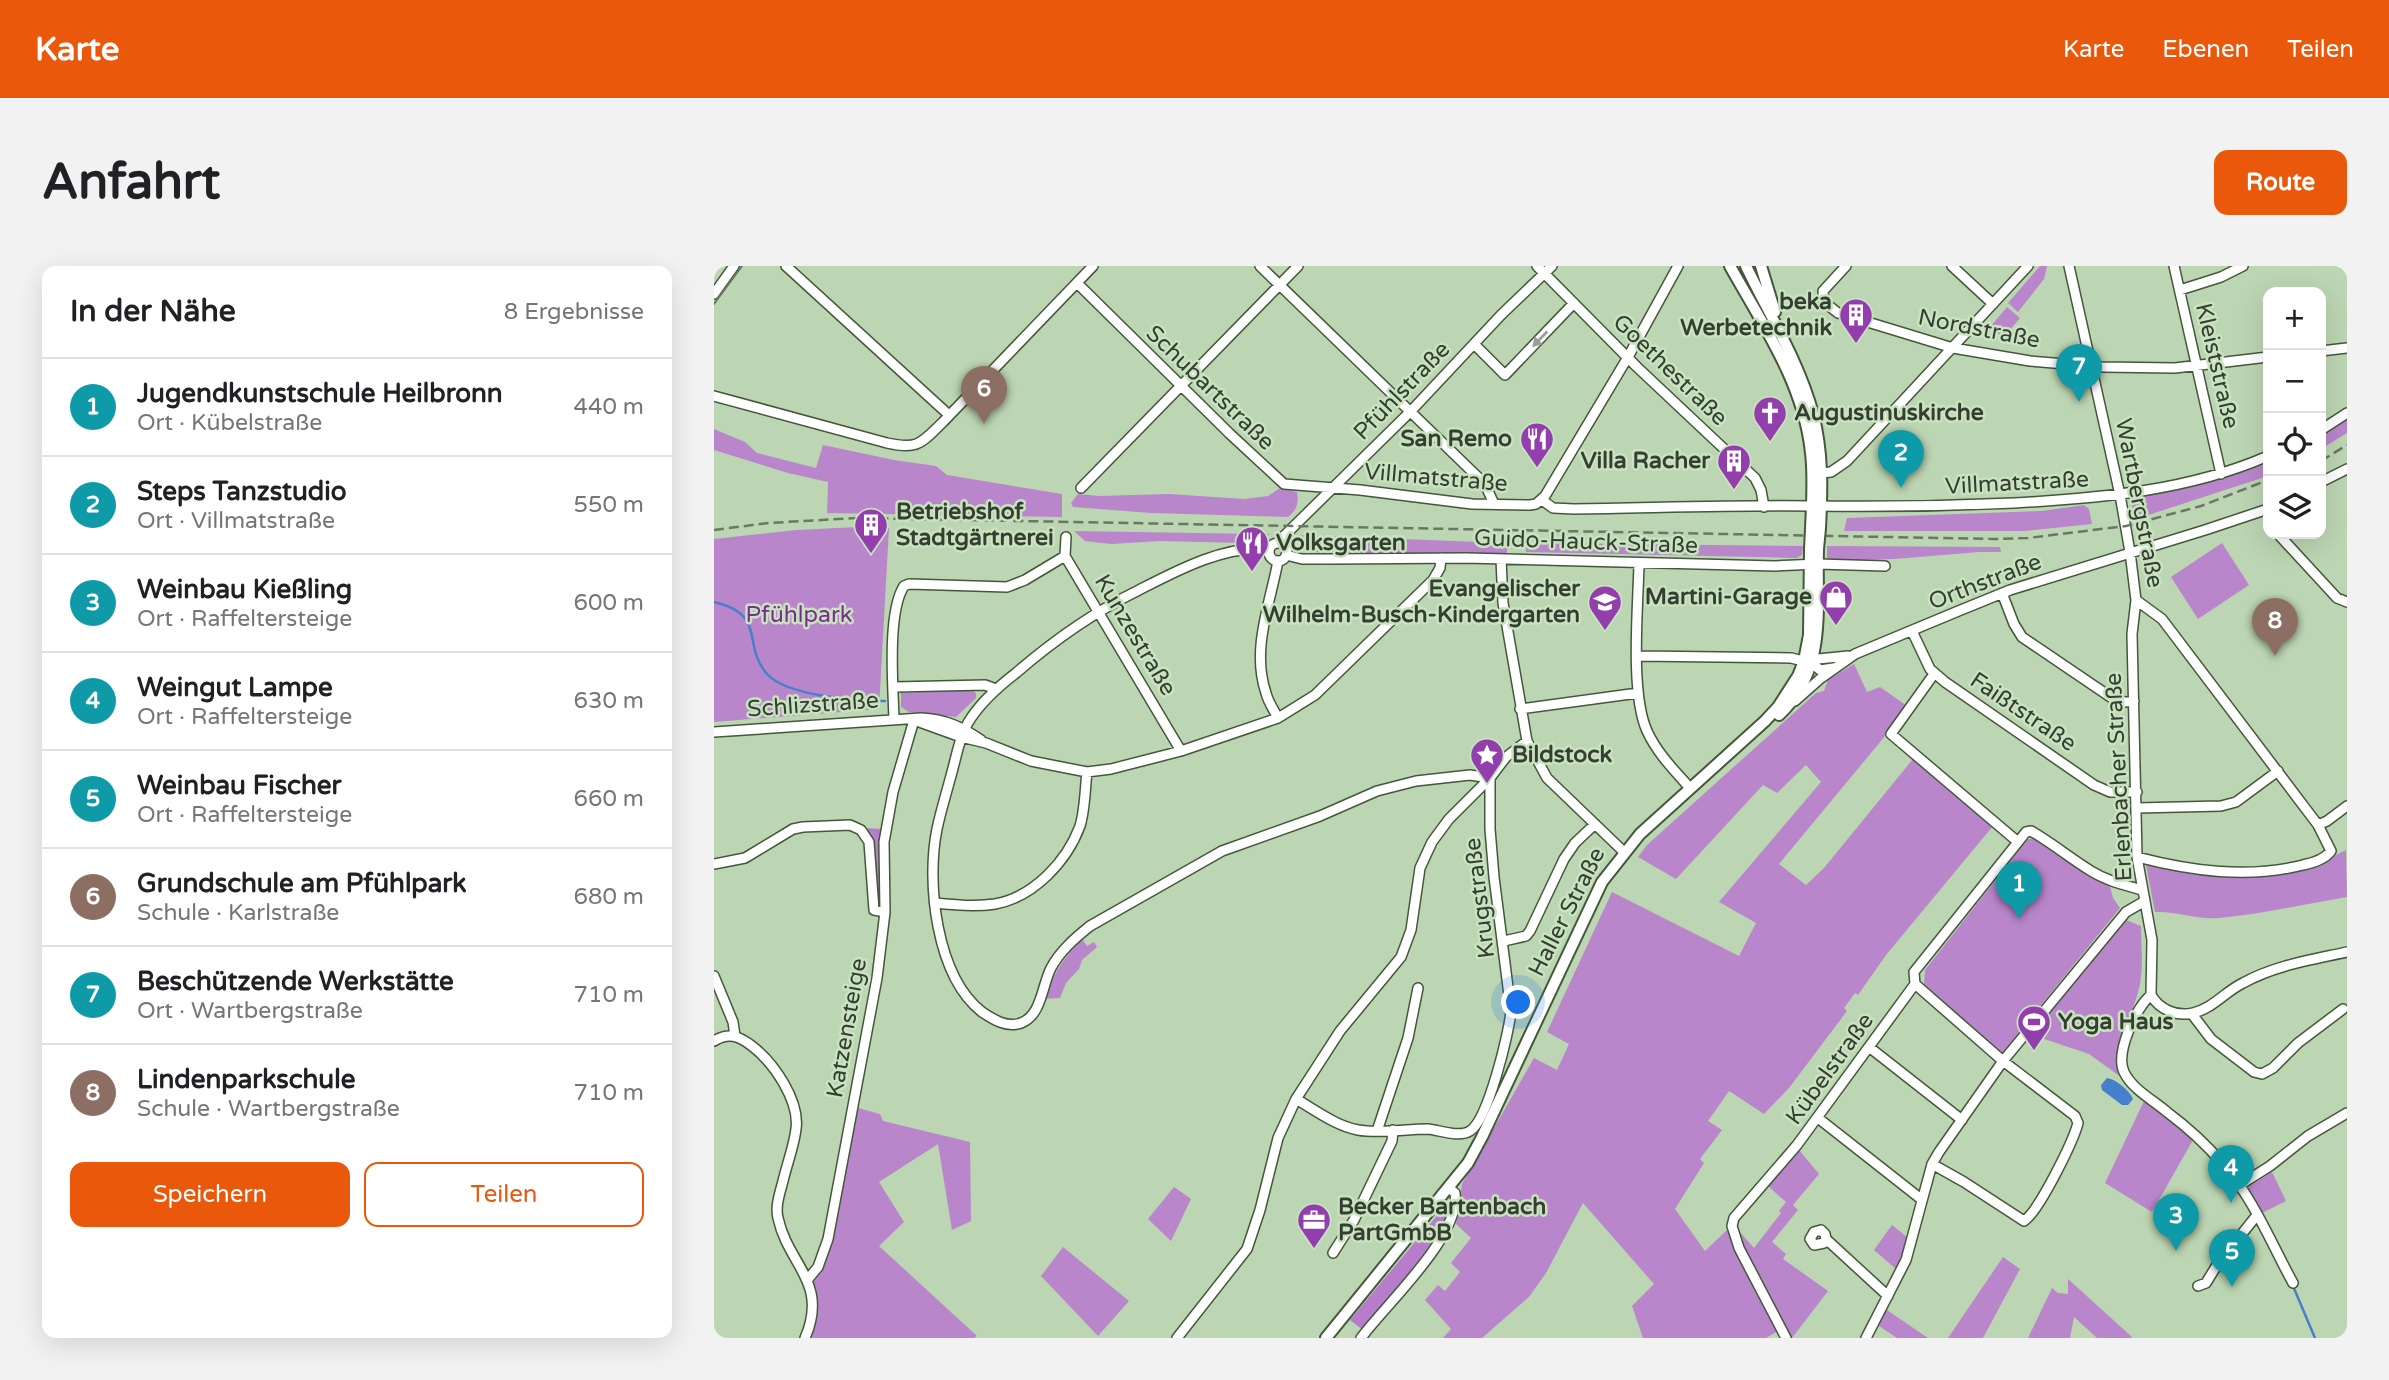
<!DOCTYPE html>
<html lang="de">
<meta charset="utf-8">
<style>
:root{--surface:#fff;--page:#f2f2f2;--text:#202124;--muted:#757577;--line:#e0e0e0;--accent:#ea580c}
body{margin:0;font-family:"Varela Round",sans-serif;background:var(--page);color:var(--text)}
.controls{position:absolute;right:21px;top:21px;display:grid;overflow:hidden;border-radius:14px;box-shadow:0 7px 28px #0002}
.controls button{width:63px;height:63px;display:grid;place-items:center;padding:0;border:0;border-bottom:2px solid var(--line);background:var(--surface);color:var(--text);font:35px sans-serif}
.you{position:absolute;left:805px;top:737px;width:24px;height:24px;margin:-18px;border:5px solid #fff;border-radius:50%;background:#1a73e8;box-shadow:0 0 0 10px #1a73e833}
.badge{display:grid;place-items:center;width:46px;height:46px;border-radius:50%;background:var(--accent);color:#fff;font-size:23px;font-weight:700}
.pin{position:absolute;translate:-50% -58px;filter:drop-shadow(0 2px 4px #0008)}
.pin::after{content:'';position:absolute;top:37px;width:24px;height:21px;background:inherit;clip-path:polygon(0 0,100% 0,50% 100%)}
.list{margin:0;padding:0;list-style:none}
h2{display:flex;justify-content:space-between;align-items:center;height:91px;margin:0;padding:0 28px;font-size:30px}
h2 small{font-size:23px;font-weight:400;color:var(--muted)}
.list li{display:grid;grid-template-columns:46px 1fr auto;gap:21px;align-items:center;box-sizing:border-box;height:98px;padding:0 28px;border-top:2px solid var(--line)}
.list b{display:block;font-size:26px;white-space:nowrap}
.list p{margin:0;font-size:23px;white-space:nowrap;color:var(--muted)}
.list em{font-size:23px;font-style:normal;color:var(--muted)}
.actions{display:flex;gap:14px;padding:21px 28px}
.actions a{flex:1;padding:16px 0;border:2px solid var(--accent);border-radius:14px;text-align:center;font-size:24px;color:var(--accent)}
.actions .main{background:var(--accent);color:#fff}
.icon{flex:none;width:38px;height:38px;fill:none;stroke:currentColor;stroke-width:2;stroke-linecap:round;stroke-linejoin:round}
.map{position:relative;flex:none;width:1633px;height:1072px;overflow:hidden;border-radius:14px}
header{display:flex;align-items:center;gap:42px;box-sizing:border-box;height:98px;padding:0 35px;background:var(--accent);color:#fff}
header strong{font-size:33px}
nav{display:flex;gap:38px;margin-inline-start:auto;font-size:24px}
.intro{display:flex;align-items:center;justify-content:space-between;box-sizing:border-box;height:168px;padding:0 42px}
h1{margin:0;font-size:49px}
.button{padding:18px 32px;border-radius:14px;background:var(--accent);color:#fff;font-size:24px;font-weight:700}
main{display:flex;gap:42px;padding:0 42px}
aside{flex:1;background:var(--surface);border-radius:14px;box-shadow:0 7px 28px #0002}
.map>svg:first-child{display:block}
.green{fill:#b986cb}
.forest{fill:#b77ccc}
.water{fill:#487fcc}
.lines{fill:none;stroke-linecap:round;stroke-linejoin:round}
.stream{stroke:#487fcc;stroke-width:2.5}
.minor-casing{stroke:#43583a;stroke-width:12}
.major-casing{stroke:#43583a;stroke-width:14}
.minor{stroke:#fff;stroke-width:9}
.major{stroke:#fff;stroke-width:10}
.tram{stroke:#697862;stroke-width:2}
.rail{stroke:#697862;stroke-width:2.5;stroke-dasharray:10 5;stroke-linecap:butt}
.major-bridge-casing{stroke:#43583a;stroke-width:14;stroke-linecap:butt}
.major-bridge{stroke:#fff;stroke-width:10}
.oneway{fill:#9a9f98}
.labels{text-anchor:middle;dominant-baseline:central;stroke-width:5;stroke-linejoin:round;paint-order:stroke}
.poi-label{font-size:23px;font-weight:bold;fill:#353f31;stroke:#c9e2bf;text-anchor:start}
.street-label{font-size:23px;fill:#353f31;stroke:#c9e2bf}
.park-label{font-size:23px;fill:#772e8e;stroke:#c9e2bf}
</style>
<header>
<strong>Karte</strong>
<nav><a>Karte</a><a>Ebenen</a><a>Teilen</a></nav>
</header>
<div class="intro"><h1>Anfahrt</h1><a class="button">Route</a></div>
<main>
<aside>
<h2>In der Nähe<small>8 Ergebnisse</small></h2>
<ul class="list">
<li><span class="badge" style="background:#0f9aa8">1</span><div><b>Jugendkunstschule Heilbronn</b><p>Ort · Kübelstraße</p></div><em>440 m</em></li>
<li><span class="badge" style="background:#0f9aa8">2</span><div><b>Steps Tanzstudio</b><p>Ort · Villmatstraße</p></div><em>550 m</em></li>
<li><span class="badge" style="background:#0f9aa8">3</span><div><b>Weinbau Kießling</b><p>Ort · Raffeltersteige</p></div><em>600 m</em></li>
<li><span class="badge" style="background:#0f9aa8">4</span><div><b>Weingut Lampe</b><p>Ort · Raffeltersteige</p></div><em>630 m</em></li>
<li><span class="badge" style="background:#0f9aa8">5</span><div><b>Weinbau Fischer</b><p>Ort · Raffeltersteige</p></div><em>660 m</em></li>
<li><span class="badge" style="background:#8d6e63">6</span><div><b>Grundschule am Pfühlpark</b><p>Schule · Karlstraße</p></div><em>680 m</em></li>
<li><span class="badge" style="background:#0f9aa8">7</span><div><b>Beschützende Werkstätte</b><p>Ort · Wartbergstraße</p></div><em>710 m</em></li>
<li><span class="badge" style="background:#8d6e63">8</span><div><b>Lindenparkschule</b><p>Schule · Wartbergstraße</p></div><em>710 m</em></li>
</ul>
<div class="actions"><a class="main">Speichern</a><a>Teilen</a></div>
</aside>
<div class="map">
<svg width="1633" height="1072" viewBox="0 0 1633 1072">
<rect width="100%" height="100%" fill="#bcd5b2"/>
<path class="green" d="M1326 0H1333L1330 13 1304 46 1294 37Z
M1293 41 1306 52 1289 72 1276 61Z
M1633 151V167L1607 183V168Z
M0 163 31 176 43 187 102 202 109 179 180 194 222 200 233 209 348 228V251L113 247 114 216 74 207 0 184Z
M1554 195V210L1551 211 1422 253 1416 233 1529 206Z
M566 222 583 226C585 237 583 244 574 251L437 247 359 241 357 237 364 228 385 230 455 228 530 233 554 230Z
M1370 239 1375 243 1378 258 1310 265H1130L1133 252 1328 245Z
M143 261 175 262 165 443 0 456V273L83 264Z
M360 265 545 268H557L531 277 446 275 397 278 371 275Z
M582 269 793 277V289L593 286Z
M812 277 1089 280 1088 289 1083 292 812 286Z
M1508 277 1535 319 1484 353 1457 311Z
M1113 280 1286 281 1287 286H1265L1180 293 1113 295Z
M1140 398 1153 426 1166 421 1193 440 1171 470 1065 598 1092 619 1110 602 1199 493 1279 560 1172 689 1144 729 1141 727 1130 742 1133 745 1075 822 1050 848 1015 825 994 855 1008 864 986 893 990 897 961 943 991 985 1013 964 1064 1065 1052 1072H929L918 1040 940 1018 869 937 832 1007 815 1031 768 1072H729L737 1063 711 1034 724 1019 731 1025 746 1006 737 997 757 972 742 958 748 918 820 792 843 804 855 778 833 766 898 626 1025 690 1042 657 1005 636 1107 516 1092 499 1063 527 1049 519 962 613 924 591 933 579 1102 427 1110 425 1114 414Z
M258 424 262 427V432L242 451 195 446 187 441V427Z
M1322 571 1395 617 1399 632 1406 642 1287 788 1210 718 1211 704 1313 574Z
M1632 584 1633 631C1591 638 1548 648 1505 652 1483 654 1463 645 1441 646L1432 599C1510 615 1559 621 1632 584Z
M1412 654 1427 660C1427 677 1429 693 1427 710 1425 743 1393 782 1411 814L1375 788 1315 768Z
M368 673 373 680 380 676 383 681 368 694 365 703 352 717 346 732 330 733C339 709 350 691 368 673Z
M1431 833 1479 874 1438 946 1391 917Z
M144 842 166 848 169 855 256 876 257 955 238 964 224 878 165 916 190 956 165 980 263 1070 260 1072H92L99 1055V1016L109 1000Z
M1085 884 1105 908 1079 939 1084 944 1058 976 1072 988 1069 993 1114 1025 1078 1072H1075L1023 974 1022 955 1025 950 1024 964 1040 982 1067 947 1065 945 1072 936 1054 920Z
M1558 906 1572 935 1546 948 1533 922Z
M460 921 477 933 457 975 434 953Z
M1178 959 1194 972 1182 1003 1160 984Z
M349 981 415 1035 384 1070 327 1010Z
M1289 991 1306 1003 1269 1072H1234Z
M1354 1013 1418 1071 1417 1072H1383L1360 1051 1356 1072H1314L1338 1022 1344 1027 1354 1028Z
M1170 1042 1214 1072H1183L1162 1058Z"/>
<path class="forest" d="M151 562 168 563V641L166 642 163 640 156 571Z
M736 934C740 961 667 1041 649 1064L636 1054Z"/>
<path class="water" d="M1393 812C1403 814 1415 824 1419 833L1414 839H1408L1388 824 1387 819Z"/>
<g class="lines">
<path class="stream" d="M0 336C54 349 27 378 53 408 73 430 142 435 171 435
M1579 1020 1601 1072"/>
<g class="minor-casing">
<path id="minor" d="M72 0 235 149
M546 0 771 218 780 238
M823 0 923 101 1041 212 1047 224 1050 241
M1132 0 1109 25 1110 36 1124 47 1239 82 1316 95 1388 101 1461 102 1554 91
M1238 0 1279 38
M1355 0 1406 229 1416 286 1422 334 1418 368 1423 591 1438 674 1437 729
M1460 0 1507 208
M363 17 516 168 570 218 646 224 758 238 816 239 822 238 831 230 914 91 964 0
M1466 24 1507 11 1529 0
M0 28 20 0
M760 78 791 109 860 37
M1607 85 1633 82
M0 130 173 177C205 184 207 177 229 156L379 0
M1607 164 1633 147
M1107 207 1117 206 1133 195 1314 0
M1607 216 1633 203
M367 222 584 0
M828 234 839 242 860 243C939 242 1019 239 1098 240 1166 241 1233 240 1300 237 1386 232 1474 225 1554 190
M1564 268 1623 332 1633 336
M352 271 351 290 467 485
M555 286a9 9 0 1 1 18 0a9 9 0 1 1-18 0Z
M566 277 570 270 697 145 787 49 838 0
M554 284C514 277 460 306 425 324 380 346 339 375 302 407 285 420 269 434 257 452 246 468 243 488 238 506 233 525 227 544 223 563 212 616 222 710 268 746 280 754 293 762 307 757 328 749 328 719 337 702 346 685 361 672 376 660L508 585 606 550 663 525 702 515 756 509 776 512
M572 289 588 293H617L752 292 1061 300 1104 298 1171 300
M787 293 789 337 813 475 833 512 910 586
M564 295C556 338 537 384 552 427 554 436 560 444 564 452
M925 298C924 342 916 427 933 465 943 487 960 504 976 522
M1288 327 1300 358 1308 371 1398 432 1411 436 1420 435
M1422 334 1448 353 1604 559 1617 585C1611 593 1599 597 1589 599 1534 613 1477 605 1423 591
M1198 365 1216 403 1231 416 1380 519 1396 526H1423
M924 390 1077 392 1098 397 1106 404 1119 402
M1098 397 1104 393 1134 390
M1220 408 1177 468 1304 576
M180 421 271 419 282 423
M1081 435 1107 412 1141 388 1242 346 1296 324 1491 264 1554 243
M806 443 924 427
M180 453C179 420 173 346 190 320L195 318 293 321 311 314 351 290
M200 454 247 471 272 477 317 495 373 506 397 503 467 485 564 452 601 429 719 314 726 302 727 292
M0 466 207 452C231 453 248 461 267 474
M1423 542 1507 540 1522 536 1564 505
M1604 559 1613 555 1633 540
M0 598 31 592 79 563 89 561 136 559 147 564 155 576 160 644 171 646
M222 637C241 639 261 641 281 638 320 631 353 595 366 560 371 544 371 523 373 506
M790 675 812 670 816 665 850 593 861 577 881 558
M0 710 19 756 21 770
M1201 718 1289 795 1361 850 1364 857C1359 876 1325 945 1310 955L1250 916 1218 898
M1437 729C1422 741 1401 787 1410 806 1418 823 1439 834 1453 846 1473 861 1492 878 1508 897 1539 931 1557 977 1579 1017
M1437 729C1445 743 1462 751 1479 747 1498 743 1512 725 1529 717 1562 699 1597 694 1633 686
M1478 748 1497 773 1540 806 1548 808 1559 802 1584 777 1629 743
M0 775C15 766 25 770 38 780 60 797 86 835 82 863 80 880 73 898 69 915 66 927 61 940 64 952 74 999 115 1016 91 1072
M1155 781 1248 854
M582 833C601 844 622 860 644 864 666 868 691 863 714 863 725 864 745 872 756 865 774 854 795 767 797 745L780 611 776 563V512
M1104 852 1207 933
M663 865 694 772 704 722
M1526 919 1556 900 1594 870 1633 847
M1112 973 1110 977 1100 979 1096 973 1100 966 1107 964 1111 968 1112 973 1174 1030
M619 987 640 954 678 875 679 864
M94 1013 104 1001 114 973 163 712 171 646 170 576 179 526 200 454
M1484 1020 1492 1017 1503 999 1543 949
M463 1072 533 983 546 944 564 872 582 833 626 765 687 691 697 664 706 602 718 576 735 553 776 512 792 491 813 475
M647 1072C672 1038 747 970 741 927L735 922
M1072 1072 1025 982 1018 960 1020 952 1083 879 1201 718 1200 706 1312 566 1317 565C1338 577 1356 592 1377 605 1393 615 1411 619 1428 624
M1152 1072 1192 994 1218 898 1225 886 1289 795 1412 646 1431 635"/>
</g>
<g class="major-casing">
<path id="major" d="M1016 0C1049 59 1090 118 1097 187 1100 212 1098 237 1097 263
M1032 0C1055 48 1085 96 1099 148 1109 186 1108 224 1106 262
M1047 0 1061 46
M1065 449C1114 403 1102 343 1104 283
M612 1072 754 897 768 871 888 616 926 568 1051 455 1064 441 1084 410 1090 395 1095 369 1096 283"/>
</g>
<use href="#minor" class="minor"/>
<use href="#major" class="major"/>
<path class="tram" d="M0 38 28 0"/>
<path class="rail" d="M1607 195 1633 179
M0 264 54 257 143 252 1281 273 1314 272 1412 260 1487 240 1554 214"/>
<g class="major-bridge-casing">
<path id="major-bridge" d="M1096 283 1097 263
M1104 283 1106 262"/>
</g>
<use href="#major-bridge" class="major-bridge"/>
</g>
<defs><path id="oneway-solid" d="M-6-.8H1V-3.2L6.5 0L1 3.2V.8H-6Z" transform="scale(1.75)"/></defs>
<use class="oneway" href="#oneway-solid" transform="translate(826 73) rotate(134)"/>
<defs>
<g id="building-pin" transform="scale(1.75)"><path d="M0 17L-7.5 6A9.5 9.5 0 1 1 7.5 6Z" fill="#923fad" stroke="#c9e2bf"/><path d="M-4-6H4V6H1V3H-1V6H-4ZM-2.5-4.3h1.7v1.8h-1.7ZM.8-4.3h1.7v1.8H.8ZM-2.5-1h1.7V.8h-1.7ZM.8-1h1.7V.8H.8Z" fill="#fff"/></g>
<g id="church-pin" transform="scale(1.75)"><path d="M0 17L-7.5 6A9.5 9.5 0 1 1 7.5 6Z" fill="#923fad" stroke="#c9e2bf"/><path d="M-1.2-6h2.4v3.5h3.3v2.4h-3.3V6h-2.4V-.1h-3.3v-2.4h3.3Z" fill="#fff"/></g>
<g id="restaurant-pin" transform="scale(1.75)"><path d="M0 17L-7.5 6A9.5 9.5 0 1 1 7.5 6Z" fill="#923fad" stroke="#c9e2bf"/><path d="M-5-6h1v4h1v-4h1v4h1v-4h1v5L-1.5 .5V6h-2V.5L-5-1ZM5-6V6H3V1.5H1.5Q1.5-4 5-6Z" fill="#fff"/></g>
<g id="shop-pin" transform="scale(1.75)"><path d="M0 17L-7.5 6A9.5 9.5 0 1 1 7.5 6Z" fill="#923fad" stroke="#c9e2bf"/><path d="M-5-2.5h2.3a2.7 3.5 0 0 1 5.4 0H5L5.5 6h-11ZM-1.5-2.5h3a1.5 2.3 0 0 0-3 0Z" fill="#fff"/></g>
<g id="school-pin" transform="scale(1.75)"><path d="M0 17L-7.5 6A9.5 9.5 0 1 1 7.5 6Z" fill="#923fad" stroke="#c9e2bf"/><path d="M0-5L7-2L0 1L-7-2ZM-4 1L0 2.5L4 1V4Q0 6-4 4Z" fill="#fff"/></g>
<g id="sight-pin" transform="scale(1.75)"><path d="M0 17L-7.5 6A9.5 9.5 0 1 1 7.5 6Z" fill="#923fad" stroke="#c9e2bf"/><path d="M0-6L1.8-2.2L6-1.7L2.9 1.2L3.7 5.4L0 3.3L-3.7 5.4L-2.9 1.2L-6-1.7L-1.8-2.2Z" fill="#fff"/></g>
<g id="stadium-pin" transform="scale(1.75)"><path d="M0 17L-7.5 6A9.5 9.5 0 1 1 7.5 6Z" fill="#923fad" stroke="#c9e2bf"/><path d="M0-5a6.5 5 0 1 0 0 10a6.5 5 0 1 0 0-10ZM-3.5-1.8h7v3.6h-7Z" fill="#fff"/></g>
<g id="office-pin" transform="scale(1.75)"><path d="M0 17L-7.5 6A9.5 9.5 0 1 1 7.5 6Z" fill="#923fad" stroke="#c9e2bf"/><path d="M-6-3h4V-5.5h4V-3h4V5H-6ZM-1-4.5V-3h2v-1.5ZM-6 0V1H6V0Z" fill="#fff"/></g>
</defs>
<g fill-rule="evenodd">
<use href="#building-pin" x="1142" y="49"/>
<use href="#church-pin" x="1056" y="147"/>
<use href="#restaurant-pin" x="823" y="173"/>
<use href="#building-pin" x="1020" y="195"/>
<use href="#building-pin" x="157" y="259"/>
<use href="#restaurant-pin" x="538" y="277"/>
<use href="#shop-pin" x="1122" y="331"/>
<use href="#school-pin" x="891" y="336"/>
<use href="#sight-pin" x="773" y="489"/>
<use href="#stadium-pin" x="1320" y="756"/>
<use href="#office-pin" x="600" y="954"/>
</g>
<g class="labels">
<g class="poi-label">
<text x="1118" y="36" text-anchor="end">beka<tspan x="1118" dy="26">Werbetechnik</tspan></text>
<text x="1080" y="147">Augustinuskirche</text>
<text x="798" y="173" text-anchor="end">San Remo</text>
<text x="996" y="195" text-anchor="end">Villa Racher</text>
<text x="182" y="246">Betriebshof<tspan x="182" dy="26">Stadtgärtnerei</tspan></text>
<text x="562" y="277">Volksgarten</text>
<text x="866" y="323" text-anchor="end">Evangelischer<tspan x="866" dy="26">Wilhelm-Busch-Kindergarten</tspan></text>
<text x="1098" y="331" text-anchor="end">Martini-Garage</text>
<text x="798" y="489">Bildstock</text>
<text x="1344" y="756">Yoga Haus</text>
<text x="624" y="941">Becker Bartenbach<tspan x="624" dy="26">PartGmbB</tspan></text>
</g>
<g class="street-label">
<text transform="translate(1265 63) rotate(11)">Nordstraße</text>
<text transform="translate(1503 100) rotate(77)">Kleiststraße</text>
<text transform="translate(956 104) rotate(44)">Goethestraße</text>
<text transform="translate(496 122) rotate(44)">Schubartstraße</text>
<text transform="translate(688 125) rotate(-46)">Pfühlstraße</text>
<text transform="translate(722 212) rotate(5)">Villmatstraße</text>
<text transform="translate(1303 217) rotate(-3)">Villmatstraße</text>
<text transform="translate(1425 237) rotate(79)">Wartbergstraße</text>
<text transform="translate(872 276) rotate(2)">Guido-Hauck-Straße</text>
<text transform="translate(1271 316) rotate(-21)">Orthstraße</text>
<text transform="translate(421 369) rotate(59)">Kunzestraße</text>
<text transform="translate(99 439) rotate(-4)">Schlizstraße</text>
<text transform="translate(1309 446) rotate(34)">Faißtstraße</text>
<text transform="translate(1405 511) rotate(-93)">Erlenbacher Straße</text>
<text transform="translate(766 632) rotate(-97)">Krugstraße</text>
<text transform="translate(853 646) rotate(-63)">Haller Straße</text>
<text transform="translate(133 762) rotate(-80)">Katzensteige</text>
<text transform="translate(1116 803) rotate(-54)">Kübelstraße</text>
</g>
<g class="park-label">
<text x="85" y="349">Pfühlpark</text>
</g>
</g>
</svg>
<div class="controls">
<button>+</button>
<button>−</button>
<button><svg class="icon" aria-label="locate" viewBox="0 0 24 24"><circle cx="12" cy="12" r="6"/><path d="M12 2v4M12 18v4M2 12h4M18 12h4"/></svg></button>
<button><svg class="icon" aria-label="layers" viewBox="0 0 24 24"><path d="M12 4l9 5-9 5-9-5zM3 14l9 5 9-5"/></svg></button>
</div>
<div class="you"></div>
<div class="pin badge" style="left:1305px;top:653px;background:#0f9aa8">1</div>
<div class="pin badge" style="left:1187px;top:222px;background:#0f9aa8">2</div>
<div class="pin badge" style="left:1462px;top:985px;background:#0f9aa8">3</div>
<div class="pin badge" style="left:1517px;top:937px;background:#0f9aa8">4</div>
<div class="pin badge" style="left:1518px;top:1021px;background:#0f9aa8">5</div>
<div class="pin badge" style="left:270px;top:158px;background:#8d6e63">6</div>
<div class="pin badge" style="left:1365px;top:136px;background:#0f9aa8">7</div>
<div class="pin badge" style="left:1561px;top:390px;background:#8d6e63">8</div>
</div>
</main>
